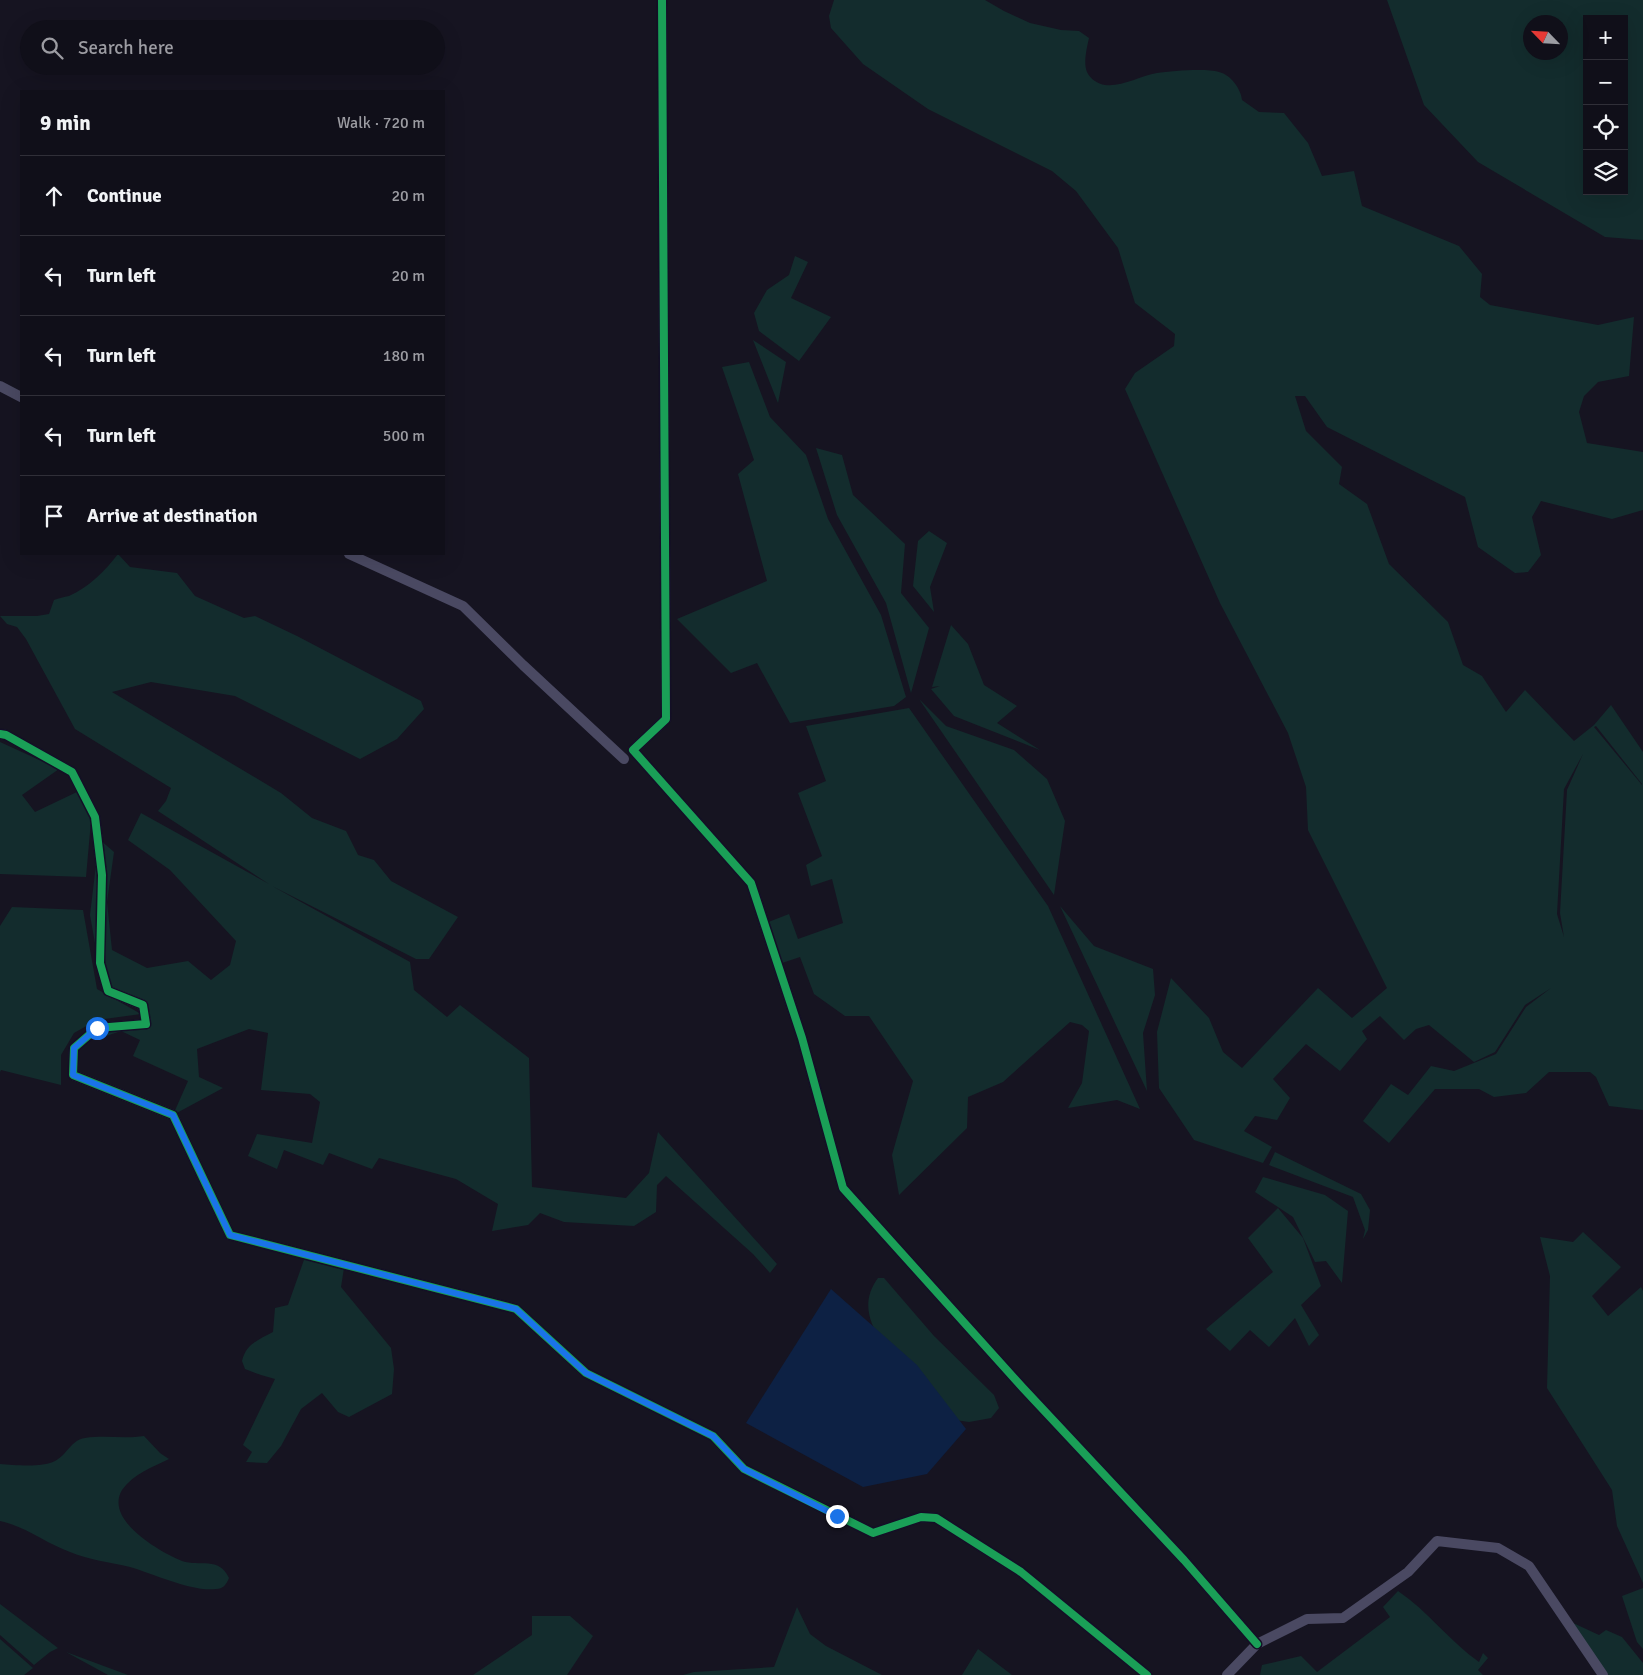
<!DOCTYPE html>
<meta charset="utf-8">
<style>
:root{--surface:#100f19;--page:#191822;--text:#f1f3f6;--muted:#9c9ca2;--line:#302f38}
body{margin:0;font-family:Signika,sans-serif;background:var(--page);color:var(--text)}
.controls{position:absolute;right:15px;top:15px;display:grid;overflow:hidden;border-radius:0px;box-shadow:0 5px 20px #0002}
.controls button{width:45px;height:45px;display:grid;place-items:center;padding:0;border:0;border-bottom:1px solid var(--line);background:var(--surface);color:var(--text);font:25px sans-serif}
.compass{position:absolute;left:1523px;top:15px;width:45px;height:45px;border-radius:50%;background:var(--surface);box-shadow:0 5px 20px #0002;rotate:295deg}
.stop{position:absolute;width:15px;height:15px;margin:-11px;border:4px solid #1a73e8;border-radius:50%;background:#fff}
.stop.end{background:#1a73e8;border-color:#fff;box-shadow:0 1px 5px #0008}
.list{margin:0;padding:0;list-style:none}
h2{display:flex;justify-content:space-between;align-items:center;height:65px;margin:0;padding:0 20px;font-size:21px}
h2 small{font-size:16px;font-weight:400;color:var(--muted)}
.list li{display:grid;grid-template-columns:32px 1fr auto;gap:15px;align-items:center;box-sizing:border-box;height:80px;padding:0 20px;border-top:1px solid var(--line)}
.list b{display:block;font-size:19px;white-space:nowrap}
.list em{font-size:16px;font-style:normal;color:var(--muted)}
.icon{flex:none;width:28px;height:28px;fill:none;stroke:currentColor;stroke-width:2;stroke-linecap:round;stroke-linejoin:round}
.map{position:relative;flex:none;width:1643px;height:1675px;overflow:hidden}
.search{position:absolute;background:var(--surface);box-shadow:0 5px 20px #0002;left:20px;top:20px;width:425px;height:55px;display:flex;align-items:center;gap:12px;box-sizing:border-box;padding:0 18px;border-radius:28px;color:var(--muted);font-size:19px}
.panel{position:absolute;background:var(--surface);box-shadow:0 5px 20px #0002;left:20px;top:90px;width:425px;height:465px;border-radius:0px}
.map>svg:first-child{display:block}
.green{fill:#132c2d;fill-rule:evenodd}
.water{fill:#0d2144}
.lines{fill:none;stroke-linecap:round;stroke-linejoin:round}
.minor{stroke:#4a4962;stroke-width:10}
.cycleway-casing{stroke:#130f26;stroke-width:11}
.cycleway{stroke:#1a9f57;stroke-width:8}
.route{stroke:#1a73e8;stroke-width:6}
</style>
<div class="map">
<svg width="1643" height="1675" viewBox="0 0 1643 1675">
<rect width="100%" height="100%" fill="#161421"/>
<path class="green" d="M834 0H985L1004 11 1030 23 1061 30 1079 31 1089 38C1087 47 1083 63 1087 72 1090 79 1098 84 1105 85 1122 87 1140 76 1157 73 1172 71 1206 68 1219 72 1231 75 1241 89 1242 100L1259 112 1284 113 1308 143 1322 176 1354 171 1362 206 1459 246 1482 274 1480 297 1490 305 1598 325 1634 317 1629 376 1598 382 1584 396 1579 412 1587 443 1643 452V510L1612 519 1541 501 1532 517 1541 555 1528 572 1515 573 1478 547 1465 497 1327 427 1305 396H1295L1306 431 1342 467 1339 484 1367 504 1389 564 1448 622 1463 665 1482 676 1506 712 1525 690 1574 741 1594 725 1611 705 1643 752V1110L1609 1106 1596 1077 1590 1072H1549L1526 1093 1494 1097 1479 1089H1435L1389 1143 1363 1121 1391 1084 1408 1095 1431 1066 1454 1071 1496 1054 1526 1007 1551 988 1525 1005 1495 1052 1474 1062 1429 1025 1416 1029 1404 1040 1380 1016 1362 1031 1367 1039 1340 1071 1306 1044 1273 1079 1290 1098 1277 1120 1255 1116 1244 1131 1272 1147 1263 1163 1194 1140 1159 1088 1157 1032 1171 978 1209 1018 1223 1052 1242 1068 1318 988 1352 1018 1387 988 1308 830 1306 787 1288 733 1220 603 1125 389 1135 373 1174 346 1175 334 1135 303 1118 248 1076 191 1052 171 928 109 863 64 831 28 829 16ZM1596 726 1642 784V785L1594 727ZM1583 754 1567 790 1560 913 1564 937 1557 914 1564 789Z
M1387 0H1643V240L1605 237 1478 162 1424 105ZM1587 19H1624V191H1587ZM1560 22V52H1530V22Z
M795 256 808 262 791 298 831 317 799 361 759 331 754 313 767 290 789 275Z
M753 340 786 362 778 403Z
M749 362 770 417 806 455 828 519 881 615 906 697 894 706 790 723 757 663 731 673 677 619 767 581 738 474 754 460 722 367Z
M816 448 842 455 853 495 905 544 901 593 929 628 911 693 886 603 837 515Z
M929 531 947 543 930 587 934 612 913 586 918 541Z
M118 554 130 567 177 573 195 596 244 618 255 616 297 636 421 701 424 709 397 739 360 759 235 696 151 682 112 692 281 793 312 818 346 831 358 855 374 860 391 881 458 917 429 959H416L272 886 410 962 414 990 447 1017 460 1005 529 1058 532 1187 626 1198 649 1173 658 1132 777 1264 770 1273 753 1254 666 1176 657 1185 656 1212 634 1226 564 1222 540 1213 528 1225 492 1231 498 1204 456 1179 379 1158 372 1169 329 1153 323 1165 284 1150 277 1169 248 1156 257 1134 312 1143 320 1102 310 1094 261 1090 268 1033 249 1029 197 1049 199 1077 223 1088 173 1115 188 1081 133 1056 140 1040 121 1031 97 1039 85 1033 142 1024 149 1016 102 983 90 915 99 839 114 852 107 902 112 950 147 968 188 961 211 980 230 965 236 941 170 870 128 840 141 813 269 884 158 811 166 801 171 788 75 729 26 639 17 627 7 624 0 616H37L49 614 54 600C59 598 64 597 69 596 88 588 106 570 118 554Z
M951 625 968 644 984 685 1017 706 997 723 1040 750 954 716 931 689 940 686 932 687Z
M919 699 946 726 1014 750 1047 779 1065 821 1054 895Z
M909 708 1048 906 1140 1109 1117 1100 1068 1108 1082 1083 1089 1031 1082 1025 1070 1022 1003 1082 968 1097 967 1128 899 1195 892 1155 913 1081 869 1016H845L814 994 800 957 776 965 761 925 789 914 798 939 843 923 832 879 811 886 806 865 822 856 798 793 826 781 806 726Z
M0 742 59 769 22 795 35 812 79 791 91 821 86 877 0 874Z
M1060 906 1094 946 1153 969 1155 995 1143 1033 1147 1091Z
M12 907 83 910 97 989 141 1014 97 1020 74 1033 61 1055V1085L1 1070 0 1072V926Z
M1275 1152 1361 1194 1370 1210 1368 1230 1363 1239 1365 1230 1353 1197 1269 1165Z
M1263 1177 1325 1195 1348 1211 1342 1283 1326 1261 1315 1262 1293 1217 1255 1192Z
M1278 1208 1303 1238 1321 1286 1301 1305 1319 1335 1309 1346 1295 1318 1269 1347 1250 1330 1230 1351 1206 1329 1273 1272 1248 1238Z
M1583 1232 1621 1267 1592 1296 1608 1316 1641 1287 1643 1291V1583L1617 1526 1612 1490 1547 1388 1550 1276 1540 1237 1573 1242Z
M305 1257 344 1268 341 1287 391 1348 394 1369 392 1394 349 1417 338 1412 322 1393 301 1409 281 1446 267 1463 246 1462 252 1452 243 1445 275 1379 261 1375 245 1369 242 1361C246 1344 258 1340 273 1332L275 1308 288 1305Z
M878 1278H884L934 1336 994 1395 999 1408 991 1418 969 1422 942 1418C930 1403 918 1387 905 1372 884 1345 852 1313 878 1278Z
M144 1436 160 1453 169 1459C153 1467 133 1474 122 1490 104 1520 160 1552 182 1561 200 1567 219 1556 229 1578 226 1585 223 1589 216 1589 192 1592 154 1574 130 1567 110 1562 89 1560 70 1552 45 1543 27 1527 0 1521V1464C15 1465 41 1468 55 1461 67 1455 71 1440 85 1438 105 1435 125 1439 144 1436Z
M1643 1588V1649L1637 1642 1622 1596Z
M1398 1591C1428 1611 1449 1641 1479 1662L1483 1653 1488 1658 1478 1670 1483 1675H1260L1262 1665 1301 1656 1317 1672 1390 1617 1383 1607Z
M0 1604 58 1648 50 1652 34 1665 0 1635Z
M797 1607 810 1634 826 1646 882 1675H683L694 1672 774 1667Z
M532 1616H570L593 1636 567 1675H473L532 1635Z
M1571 1622 1599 1635 1606 1630 1622 1637 1643 1663V1675H1607Z
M0 1639 33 1668 24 1675H0Z
M978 1649 1012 1675H962Z
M66 1652 128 1675H108Z"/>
<path class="water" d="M831 1289 917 1365 966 1429 927 1474 863 1487 746 1423Z"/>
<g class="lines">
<path class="minor" d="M662 0 666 719 633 750 751 883 802 1038 843 1188 1023 1388 1184 1560 1257 1644
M0 386 21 397
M349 554 463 606 523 665 624 759
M0 734 6 735 72 772 95 817 102 875 100 963 108 991 143 1005 146 1024 97 1028 74 1048 73 1075 173 1115 230 1235 516 1309 586 1373 713 1436 744 1469 873 1533 921 1517 936 1518 1021 1572 1147 1675
M1227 1675 1257 1644 1307 1619 1343 1618 1408 1572 1437 1541 1498 1548 1529 1566 1603 1675"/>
<g class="cycleway-casing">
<path id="cycleway" d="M662 0 666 719 633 750 751 883 802 1038 843 1188 1023 1388 1184 1560 1257 1644
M0 734 6 735 72 772 95 817 102 875 100 963 108 991 143 1005 146 1024 97 1028 74 1048 73 1075 173 1115 230 1235 516 1309 586 1373 713 1436 744 1469 873 1533 921 1517 936 1518 1021 1572 1147 1675"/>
</g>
<use href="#cycleway" class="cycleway"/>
</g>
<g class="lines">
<path class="route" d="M97 1028 74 1048 73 1075 173 1115 230 1235 516 1309 586 1373 713 1436 744 1469 837 1516"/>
</g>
</svg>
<div class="controls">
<button>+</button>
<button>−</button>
<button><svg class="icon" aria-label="locate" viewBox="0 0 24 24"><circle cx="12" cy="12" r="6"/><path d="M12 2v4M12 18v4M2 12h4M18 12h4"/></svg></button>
<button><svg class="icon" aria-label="layers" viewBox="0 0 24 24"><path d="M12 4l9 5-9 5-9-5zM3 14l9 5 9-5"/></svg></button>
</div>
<svg class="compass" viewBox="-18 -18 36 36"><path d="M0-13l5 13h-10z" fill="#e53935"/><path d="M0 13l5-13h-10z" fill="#9c9ca2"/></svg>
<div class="stop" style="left:97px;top:1028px"></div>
<div class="stop end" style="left:837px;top:1516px"></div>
<div class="search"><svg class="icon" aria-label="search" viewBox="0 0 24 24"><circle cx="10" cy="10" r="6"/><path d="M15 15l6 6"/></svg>Search here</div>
<section class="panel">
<h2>9 min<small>Walk · 720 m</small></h2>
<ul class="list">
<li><svg class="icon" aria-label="ahead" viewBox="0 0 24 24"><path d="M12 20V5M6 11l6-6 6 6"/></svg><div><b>Continue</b></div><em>20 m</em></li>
<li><svg class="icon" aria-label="left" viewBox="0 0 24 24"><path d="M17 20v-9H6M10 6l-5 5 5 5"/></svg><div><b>Turn left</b></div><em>20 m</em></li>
<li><svg class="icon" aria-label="left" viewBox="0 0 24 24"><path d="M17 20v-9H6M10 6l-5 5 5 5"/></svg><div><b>Turn left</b></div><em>180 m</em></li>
<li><svg class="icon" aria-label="left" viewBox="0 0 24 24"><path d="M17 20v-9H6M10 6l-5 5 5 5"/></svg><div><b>Turn left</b></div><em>500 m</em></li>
<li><svg class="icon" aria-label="arrive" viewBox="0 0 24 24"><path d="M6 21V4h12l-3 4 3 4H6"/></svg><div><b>Arrive at destination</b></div></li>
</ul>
</section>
</div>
